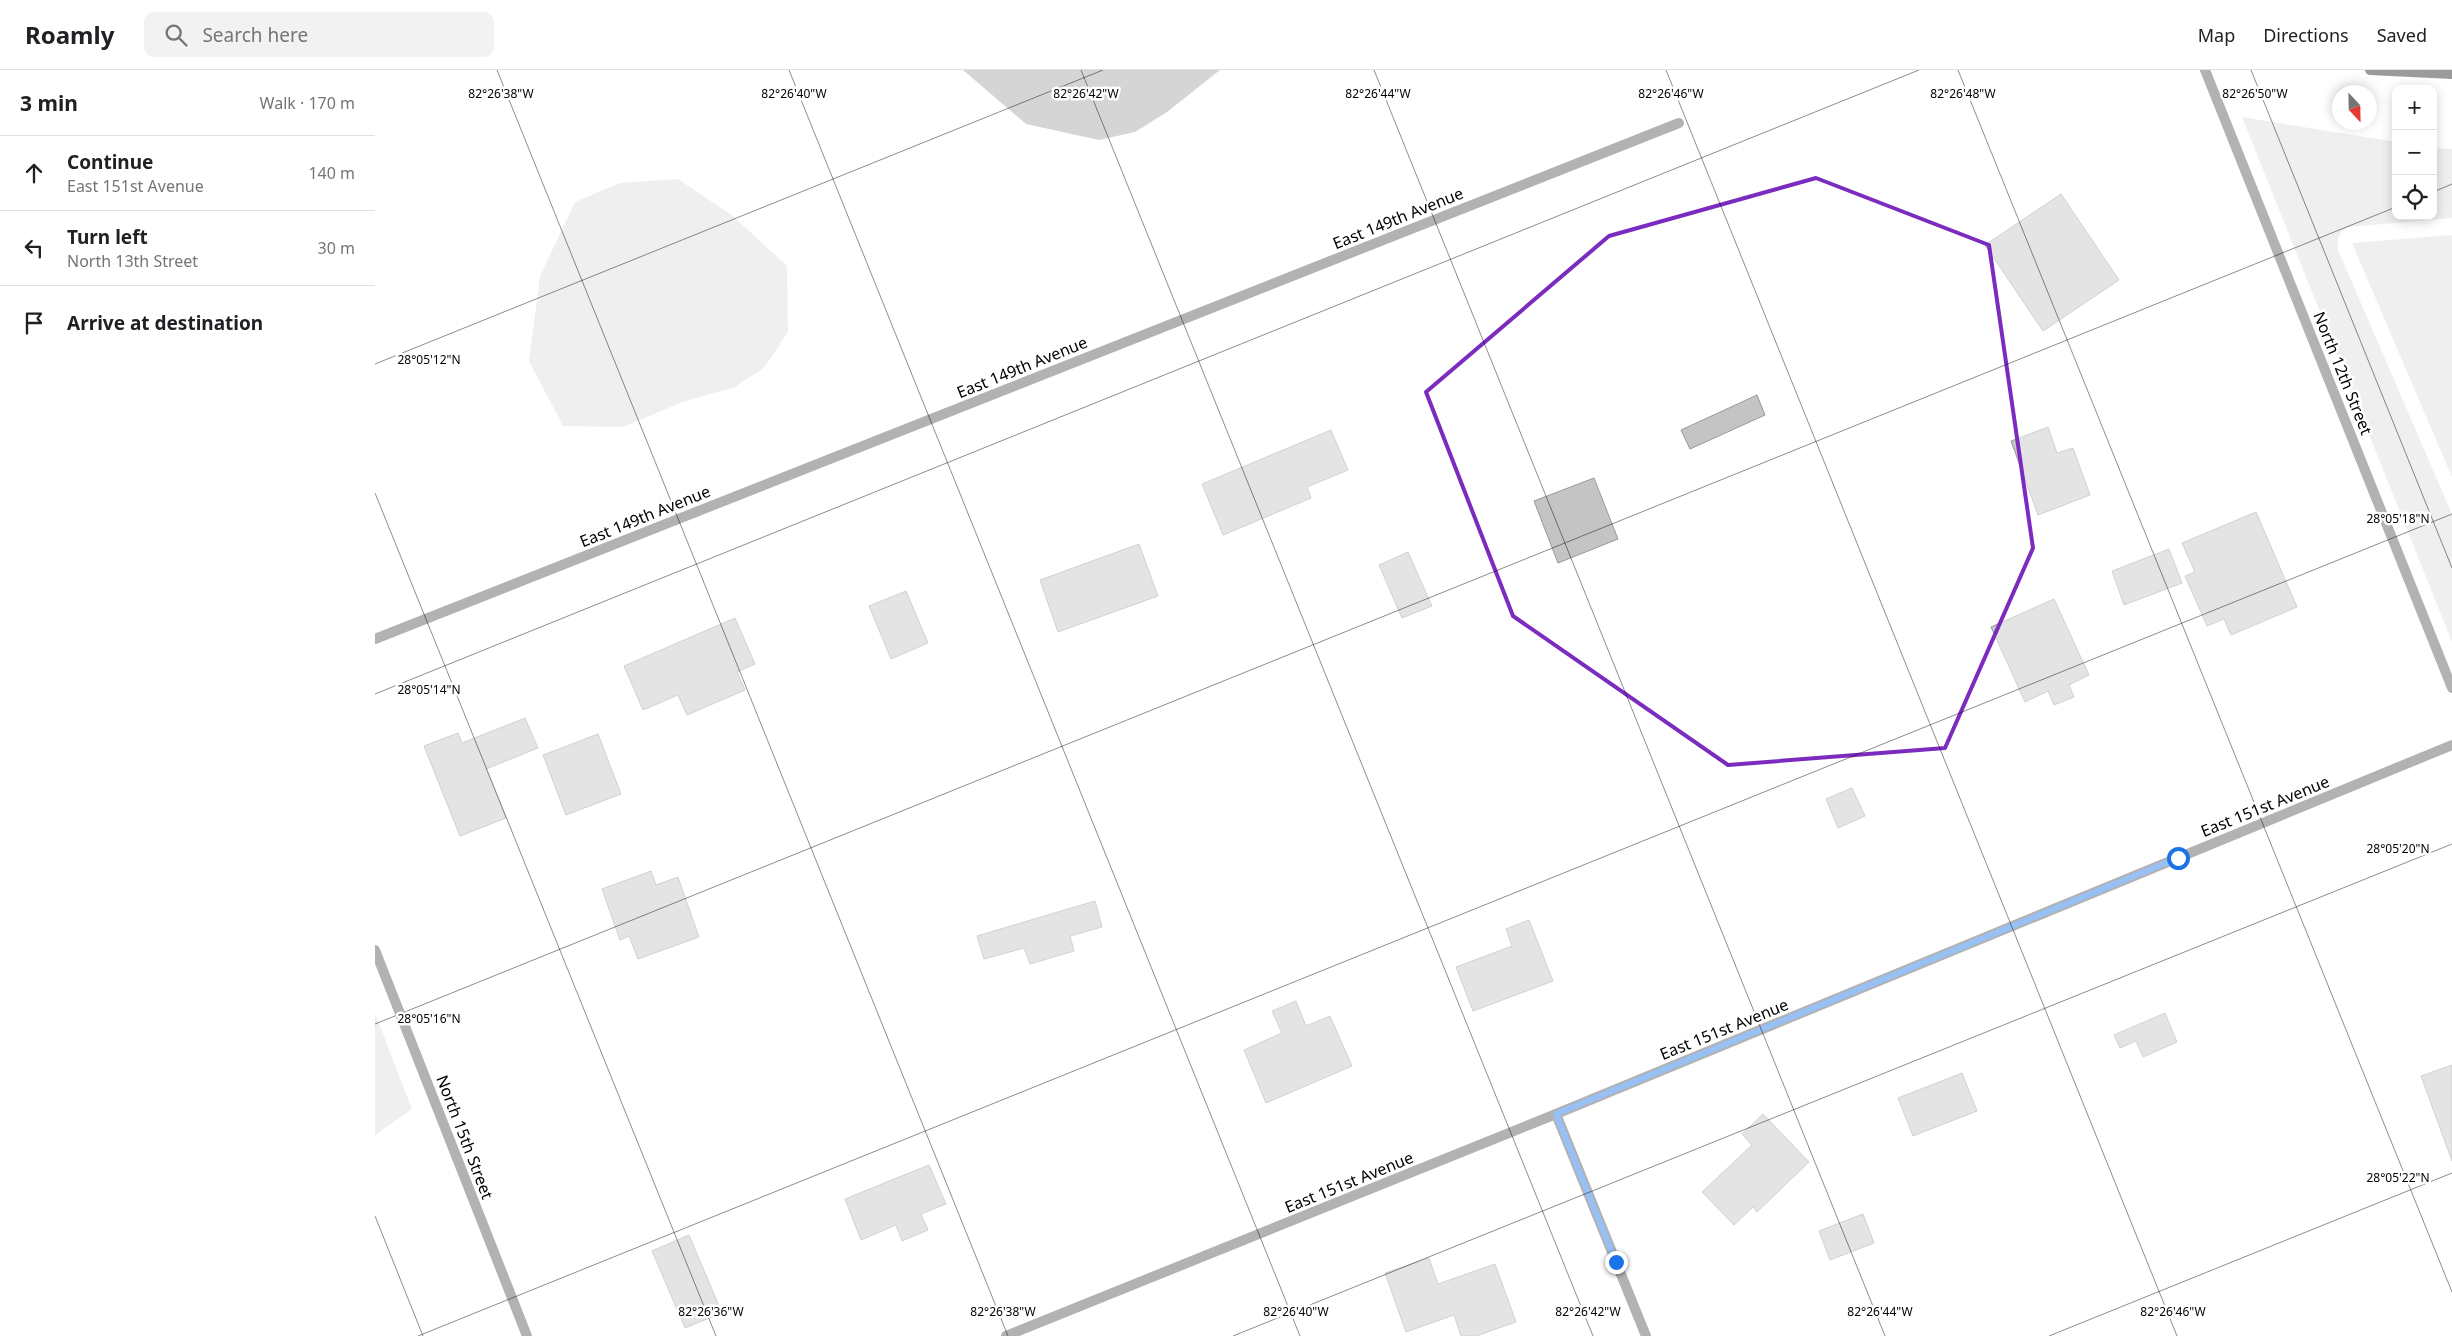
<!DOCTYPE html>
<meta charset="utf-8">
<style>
:root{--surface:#fff;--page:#f2f2f2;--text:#202124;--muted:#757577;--line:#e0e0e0}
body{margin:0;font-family:"Noto Sans",sans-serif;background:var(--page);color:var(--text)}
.controls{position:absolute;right:15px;top:15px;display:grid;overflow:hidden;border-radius:10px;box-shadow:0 2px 12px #0003}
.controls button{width:45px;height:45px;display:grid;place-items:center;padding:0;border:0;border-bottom:1px solid var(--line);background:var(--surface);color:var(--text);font:25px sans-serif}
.compass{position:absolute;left:1957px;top:15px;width:45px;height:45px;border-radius:50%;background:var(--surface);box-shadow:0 2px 12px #0003;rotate:158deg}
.stop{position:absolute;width:15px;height:15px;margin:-11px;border:4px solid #1a73e8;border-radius:50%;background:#fff}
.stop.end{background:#1a73e8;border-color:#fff;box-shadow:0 1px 5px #0008}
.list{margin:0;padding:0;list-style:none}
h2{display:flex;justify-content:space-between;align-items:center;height:65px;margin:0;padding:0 20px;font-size:21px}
h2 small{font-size:16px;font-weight:400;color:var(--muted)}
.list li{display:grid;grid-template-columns:32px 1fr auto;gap:15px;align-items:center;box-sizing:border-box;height:75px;padding:0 20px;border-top:1px solid var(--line)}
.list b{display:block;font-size:19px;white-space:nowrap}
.list p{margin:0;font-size:16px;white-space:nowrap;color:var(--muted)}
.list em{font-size:16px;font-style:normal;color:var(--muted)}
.icon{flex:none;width:28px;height:28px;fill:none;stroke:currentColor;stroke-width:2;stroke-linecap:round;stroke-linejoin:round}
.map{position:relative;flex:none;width:2077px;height:1266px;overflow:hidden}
header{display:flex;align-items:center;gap:30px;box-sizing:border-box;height:70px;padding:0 25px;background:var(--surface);border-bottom:1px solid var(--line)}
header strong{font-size:24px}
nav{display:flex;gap:28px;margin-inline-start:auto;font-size:18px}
.search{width:350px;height:45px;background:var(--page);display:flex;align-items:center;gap:12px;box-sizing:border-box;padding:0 18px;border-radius:10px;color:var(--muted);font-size:19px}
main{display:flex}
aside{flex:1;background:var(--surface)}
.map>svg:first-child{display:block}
.green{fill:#dcdcdc}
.water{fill:#a3a3a3}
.building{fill:#c4c4c4;stroke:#999}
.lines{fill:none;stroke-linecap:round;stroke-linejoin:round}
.minor{stroke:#555;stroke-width:10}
.secondary{stroke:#222;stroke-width:10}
.route{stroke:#1a73e8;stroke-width:6}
.marked{fill:none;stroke:#7b2cbf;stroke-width:4;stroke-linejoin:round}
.ticks{fill:none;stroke:#000;stroke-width:1;stroke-opacity:0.45}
.labels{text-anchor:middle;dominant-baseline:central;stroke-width:5;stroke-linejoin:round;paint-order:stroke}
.street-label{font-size:16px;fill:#000;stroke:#fff}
.ticks-label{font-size:12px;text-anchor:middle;fill:#000;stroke:#fff;stroke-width:5;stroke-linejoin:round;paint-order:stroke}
</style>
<header>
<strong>Roamly</strong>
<div class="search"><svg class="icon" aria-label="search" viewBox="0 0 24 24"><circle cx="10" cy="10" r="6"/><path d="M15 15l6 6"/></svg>Search here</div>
<nav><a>Map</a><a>Directions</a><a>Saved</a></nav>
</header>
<main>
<aside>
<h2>3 min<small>Walk · 170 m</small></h2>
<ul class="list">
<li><svg class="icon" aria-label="ahead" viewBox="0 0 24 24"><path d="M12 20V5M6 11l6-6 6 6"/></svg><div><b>Continue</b><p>East 151st Avenue</p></div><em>140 m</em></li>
<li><svg class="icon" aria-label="left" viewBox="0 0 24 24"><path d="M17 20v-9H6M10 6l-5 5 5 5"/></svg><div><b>Turn left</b><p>North 13th Street</p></div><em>30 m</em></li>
<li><svg class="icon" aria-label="arrive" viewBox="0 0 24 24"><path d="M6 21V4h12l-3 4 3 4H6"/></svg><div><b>Arrive at destination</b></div></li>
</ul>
</aside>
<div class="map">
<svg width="2077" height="1266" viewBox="0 0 2077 1266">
<rect width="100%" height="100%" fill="#fff"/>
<path class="green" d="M1867 47 2021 72V146H2058V78L2077 79V148L1974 157C1963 163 1962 167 1963 180L2077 444V572Z
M303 109 358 146 412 196 413 262 389 298 358 318 310 331 248 357 188 356 154 291 165 206 200 132 245 113Z
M2077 165V407L1977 173Z
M0 943 37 1039 0 1065Z"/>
<path class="water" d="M588 0H845L792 42 760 62 724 70 651 54Z"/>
<path class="building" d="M1686 124 1744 210 1668 261 1610 175Z
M1382 325 1390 345 1315 379 1306 360Z
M1673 357 1682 383 1698 378 1715 425 1663 445 1636 371Z
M956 360 973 400 932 417 936 428 848 465 827 414Z
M1219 408 1243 469 1183 493 1159 431Z
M1881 442 1922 537 1856 565 1849 549 1832 556 1810 506 1820 502 1807 473Z
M764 474 783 526 683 562 665 510Z
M1794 479 1807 513 1749 535 1737 501Z
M1033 482 1057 536 1027 548 1004 495Z
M531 521 553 573 516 589 494 536Z
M1679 529 1714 605 1694 615 1699 627 1679 635 1673 621 1650 632 1616 557Z
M360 548 380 594 362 602 370 620 312 645 303 625 268 640 249 596Z
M150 648 163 678 111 699 131 748 85 766 49 676 83 663 87 673Z
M223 664 246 724 191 745 168 685Z
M1477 718 1490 746 1463 758 1451 729Z
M276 801 281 815 303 807 324 867 263 889 254 866 245 870 227 819Z
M720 831 727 857 695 866 699 881 655 894 649 878 609 889 602 866Z
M1154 850 1178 911 1098 941 1081 897 1137 876 1131 859Z
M921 931 931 956 955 946 977 996 891 1033 869 980 907 963 897 941Z
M1790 943 1802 972 1768 987 1761 971 1745 978 1739 965Z
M2077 995V1091L2046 1006Z
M1587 1003 1602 1041 1538 1066 1523 1028Z
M1388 1044 1434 1092 1382 1142 1378 1137 1359 1155 1327 1122 1377 1075 1367 1064Z
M554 1095 571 1134 546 1144 553 1160 527 1171 521 1155 486 1170 470 1129Z
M1488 1144 1499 1173 1455 1190 1444 1161Z
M314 1165 347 1243 310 1258 277 1181Z
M1054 1188 1063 1214 1120 1194 1141 1252 1101 1266H1086L1079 1245 1031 1262 1010 1203Z"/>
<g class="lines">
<path class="minor" d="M1830 0 2077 618
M0 569 1304 53
M0 880 152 1266
M1181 1044 1271 1266
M631 1266 1181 1044 2077 675"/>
<path class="secondary" d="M1995 0 2077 4"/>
</g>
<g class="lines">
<path class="route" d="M1241 1192 1181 1044 1803 788"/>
</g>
<path d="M0 0H2077V1266H0ZM1441 108 1614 175 1658 478 1570 678 1353 695 1138 546 1051 322 1234 166Z" fill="#fff" fill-opacity=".55" fill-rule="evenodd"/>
<path class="marked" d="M1441 108 1614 175 1658 478 1570 678 1353 695 1138 546 1051 322 1234 166Z"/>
<path class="ticks" d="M122 0 633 1266M414 0 925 1266M706 0 1218 1266M999 0 1510 1266M1291 0 1802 1266M1583 0 2077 1222M1876 0 2077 498M2058 122 2077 114M0 294 728 0M0 423 341 1266M0 624 1544 0M0 954 2021 137M0 1146 48 1266M43 1266 2077 444M858 1266 2077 774M1674 1266 2077 1103"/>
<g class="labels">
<g class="street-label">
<text transform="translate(1023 148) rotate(-22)">East 149th Avenue</text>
<text transform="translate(647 297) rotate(-22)">East 149th Avenue</text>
<text transform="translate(1968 303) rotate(68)">North 12th Street</text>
<text transform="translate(270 446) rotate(-22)">East 149th Avenue</text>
<text transform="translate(1890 736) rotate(-22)">East 151st Avenue</text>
<text transform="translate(1349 959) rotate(-22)">East 151st Avenue</text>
<text transform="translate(90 1067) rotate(69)">North 15th Street</text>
<text transform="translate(974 1112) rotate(-22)">East 151st Avenue</text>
</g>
</g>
<g class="ticks-label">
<text x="1588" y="28">82°26'48"W</text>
<text x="1880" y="28">82°26'50"W</text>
<text x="126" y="28">82°26'38"W</text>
<text x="419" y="28">82°26'40"W</text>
<text x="711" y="28">82°26'42"W</text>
<text x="1003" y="28">82°26'44"W</text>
<text x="1296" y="28">82°26'46"W</text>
<text x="54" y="294">28°05'12"N</text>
<text x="2023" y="453">28°05'18"N</text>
<text x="54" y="624">28°05'14"N</text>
<text x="2023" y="783">28°05'20"N</text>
<text x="54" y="953">28°05'16"N</text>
<text x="2023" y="1112">28°05'22"N</text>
<text x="336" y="1246">82°26'36"W</text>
<text x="628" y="1246">82°26'38"W</text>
<text x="921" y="1246">82°26'40"W</text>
<text x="1213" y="1246">82°26'42"W</text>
<text x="1505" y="1246">82°26'44"W</text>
<text x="1798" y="1246">82°26'46"W</text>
</g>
</svg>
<div class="controls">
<button>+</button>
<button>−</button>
<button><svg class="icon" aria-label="locate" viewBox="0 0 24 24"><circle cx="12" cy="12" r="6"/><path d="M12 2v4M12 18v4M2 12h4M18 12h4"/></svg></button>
</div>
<svg class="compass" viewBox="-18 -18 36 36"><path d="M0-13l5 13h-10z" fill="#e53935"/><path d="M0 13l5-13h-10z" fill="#757577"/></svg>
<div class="stop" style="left:1803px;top:788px"></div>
<div class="stop end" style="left:1241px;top:1192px"></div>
</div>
</main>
